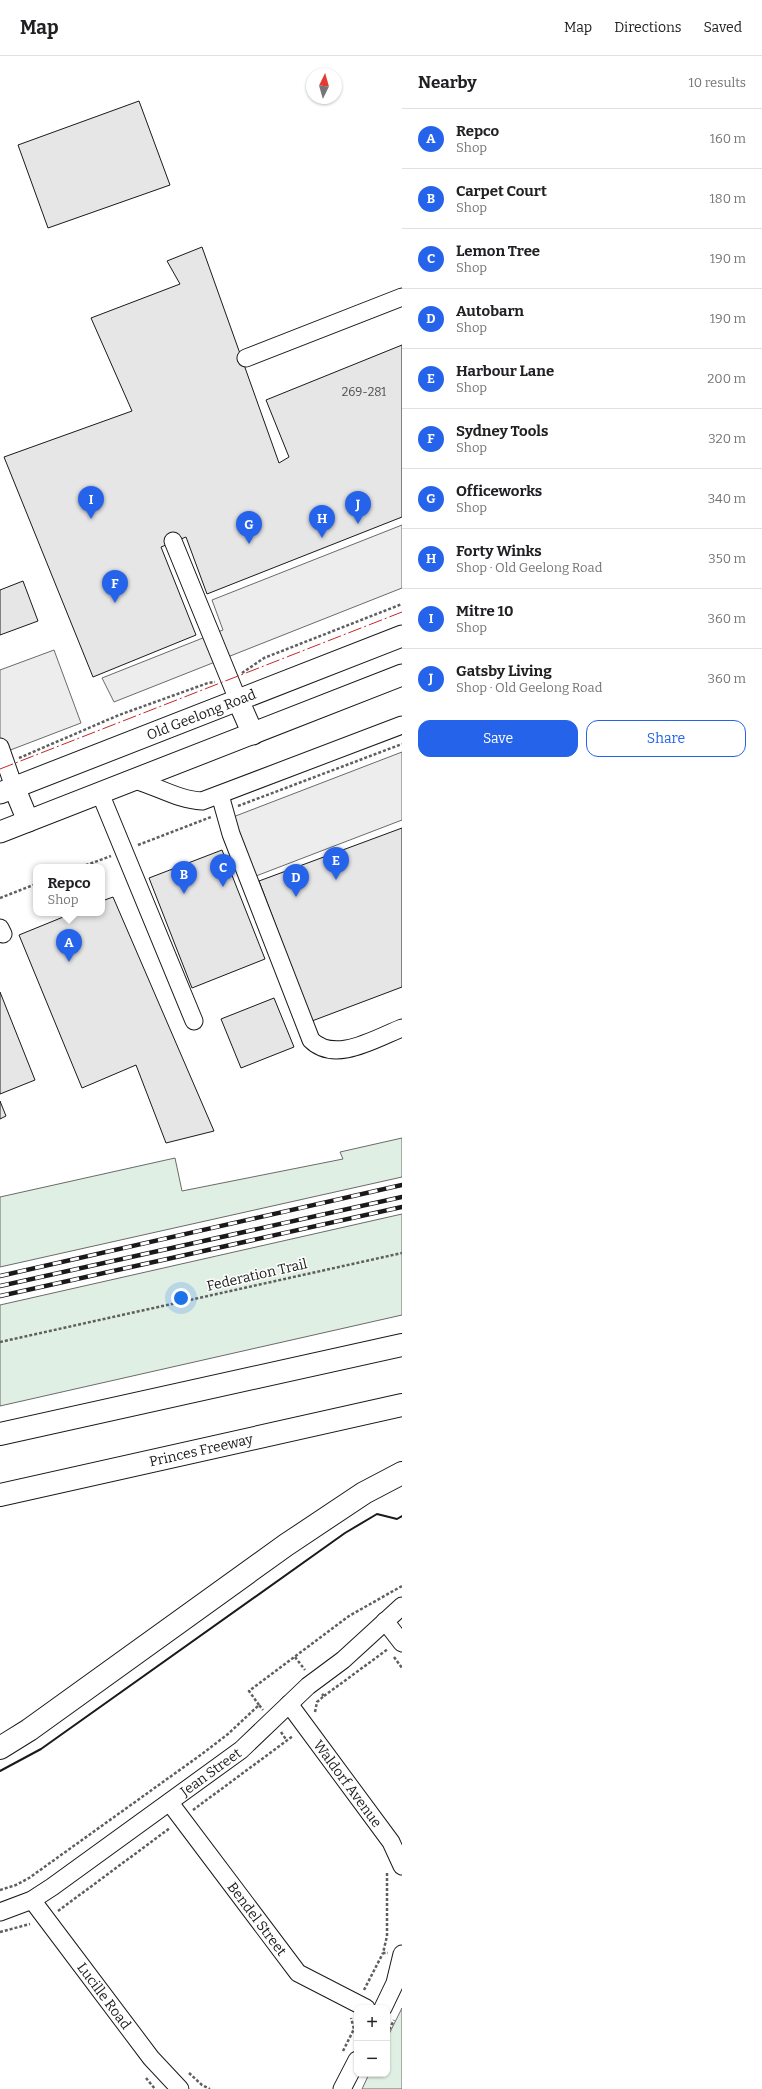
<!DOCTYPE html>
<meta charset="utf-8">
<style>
:root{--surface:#fff;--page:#f6f6f6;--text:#202124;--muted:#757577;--line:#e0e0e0;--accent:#2563eb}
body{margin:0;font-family:Bitter,serif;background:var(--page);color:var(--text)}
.controls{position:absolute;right:12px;bottom:12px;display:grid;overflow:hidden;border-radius:8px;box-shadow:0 1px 3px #0004}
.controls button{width:36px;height:36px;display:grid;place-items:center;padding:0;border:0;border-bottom:1px solid var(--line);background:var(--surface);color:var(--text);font:20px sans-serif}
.compass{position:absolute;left:306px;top:12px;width:36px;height:36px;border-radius:50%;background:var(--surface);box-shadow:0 1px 3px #0004;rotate:5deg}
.you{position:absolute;left:181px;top:1242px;width:14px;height:14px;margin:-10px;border:3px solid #fff;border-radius:50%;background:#1a73e8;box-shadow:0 0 0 6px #1a73e833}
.badge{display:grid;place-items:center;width:26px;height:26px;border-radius:50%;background:var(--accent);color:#fff;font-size:13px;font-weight:700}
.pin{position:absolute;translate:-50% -33px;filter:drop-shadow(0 1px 2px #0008)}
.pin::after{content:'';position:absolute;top:21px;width:14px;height:12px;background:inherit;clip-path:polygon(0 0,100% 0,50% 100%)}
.popup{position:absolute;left:33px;top:808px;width:72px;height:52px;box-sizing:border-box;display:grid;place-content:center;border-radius:8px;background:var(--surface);filter:drop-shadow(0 1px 3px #0005);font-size:13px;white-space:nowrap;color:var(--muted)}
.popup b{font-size:15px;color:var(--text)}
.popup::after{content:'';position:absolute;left:50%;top:100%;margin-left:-8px;border:8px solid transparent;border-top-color:var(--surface)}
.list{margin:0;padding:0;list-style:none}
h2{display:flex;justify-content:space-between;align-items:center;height:52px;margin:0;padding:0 16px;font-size:17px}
h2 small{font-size:13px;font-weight:400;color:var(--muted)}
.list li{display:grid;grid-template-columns:26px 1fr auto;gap:12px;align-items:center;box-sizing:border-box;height:60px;padding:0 16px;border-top:1px solid var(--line)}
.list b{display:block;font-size:15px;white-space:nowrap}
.list p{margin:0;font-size:13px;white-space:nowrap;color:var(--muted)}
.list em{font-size:13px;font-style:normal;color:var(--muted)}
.actions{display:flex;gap:8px;padding:12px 16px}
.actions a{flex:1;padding:9px 0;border:1px solid var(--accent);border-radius:12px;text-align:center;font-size:14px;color:var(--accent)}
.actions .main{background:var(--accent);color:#fff}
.map{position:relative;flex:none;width:402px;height:2033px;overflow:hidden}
header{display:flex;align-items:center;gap:24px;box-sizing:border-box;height:56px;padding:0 20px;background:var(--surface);border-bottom:1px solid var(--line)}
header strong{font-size:19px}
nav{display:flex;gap:22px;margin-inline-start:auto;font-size:14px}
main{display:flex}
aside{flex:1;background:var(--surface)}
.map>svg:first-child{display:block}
.green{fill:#e0efe3;stroke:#6a6a6a}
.parking{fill:#ededed;stroke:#6a6a6a}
.building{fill:#e6e6e6;stroke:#1a1a1a}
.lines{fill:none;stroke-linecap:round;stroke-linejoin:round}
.minor-casing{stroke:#1a1a1a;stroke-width:19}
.major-casing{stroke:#1a1a1a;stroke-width:23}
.highway-casing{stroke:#1a1a1a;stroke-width:24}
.path{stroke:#5f5f5f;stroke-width:2.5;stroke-dasharray:3 2;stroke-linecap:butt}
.minor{stroke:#fff;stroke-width:17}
.major{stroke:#fff;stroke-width:21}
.highway{stroke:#fff;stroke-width:22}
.rail-casing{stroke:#1a1a1a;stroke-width:4.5}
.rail{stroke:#fff;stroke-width:3;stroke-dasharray:9;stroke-linecap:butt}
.wall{stroke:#1a1a1a;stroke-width:2}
.power{stroke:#c62828;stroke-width:1;stroke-dasharray:14 3 2 3;stroke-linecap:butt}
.labels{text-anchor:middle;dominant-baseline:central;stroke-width:3;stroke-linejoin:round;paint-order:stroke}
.number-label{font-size:12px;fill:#4d4d4d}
.street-label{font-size:14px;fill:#1a1a1a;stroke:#fff}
</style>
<header>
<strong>Map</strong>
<nav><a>Map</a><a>Directions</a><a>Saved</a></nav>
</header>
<main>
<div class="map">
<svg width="402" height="2033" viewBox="0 0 402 2033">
<rect width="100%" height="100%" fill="#fff"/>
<path class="green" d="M402 1082V1121L0 1211V1141L175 1102 182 1135 343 1103 340 1096Z
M402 1158V1259L0 1350V1249Z
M402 1952V2033H362L369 2018H387V1982Z"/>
<path class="parking" d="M402 469V532L114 646 102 622 223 574 212 544Z
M54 594 81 667 0 698V614Z
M402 696V764L256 820 233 761Z"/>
<path class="building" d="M139 45 170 129 48 172 18 89Z
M202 191 279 407 289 401 266 344 402 289V461L207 538 186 481 161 491 196 579 93 621 4 401 132 355 91 262 180 228 167 205Z
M23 525 38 565 0 579V534Z
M402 772V931L312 965 259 825Z
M222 794 265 903 192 932 149 822Z
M113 841 214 1075 166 1087 136 1009 82 1032 19 879 73 857H102V845Z
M0 936 35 1024 0 1038Z
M274 942 294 991 241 1012 221 963Z
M0 1045 6 1060 0 1063Z"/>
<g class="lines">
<g class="minor-casing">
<g id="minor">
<path d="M246 302 402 241"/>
<path d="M173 485 238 644"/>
<path d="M0 691 14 731"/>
<path d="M134 724C157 730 178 744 202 745L402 669"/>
<path d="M100 737 194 965"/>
<path d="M220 739 231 778 311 984C335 1008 376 982 402 972"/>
<path d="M0 872 3 878"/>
<path d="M385 1565 402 1587"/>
<path id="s1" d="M289 1648 391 1786 402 1810"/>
<path id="s2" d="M170 1747 298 1917 366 1952"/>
<path id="s3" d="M32 1844 151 2002 180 2033"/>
<path id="s4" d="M0 1856 32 1844 52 1831 241 1694 308 1630 343 1604 402 1550"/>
<path d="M383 1952 395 1927 402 1898"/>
<path d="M342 2033 357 2004"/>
</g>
</g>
<g class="major-casing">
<g id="major">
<path d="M238 644 253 678"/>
<path d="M14 731 28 765"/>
<path id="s5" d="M0 737 402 580"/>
<path d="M0 776 402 619"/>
</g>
</g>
<g class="highway-casing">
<g id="highway">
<path d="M0 1378 402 1289"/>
<path id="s6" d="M0 1439 402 1349"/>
<path d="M0 1692 29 1674 286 1489 364 1437 402 1417"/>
</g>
</g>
<path class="path" d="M242 617 264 602 402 548
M19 702 119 659 208 627 215 626
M238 750 402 688
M138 789 211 761
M81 811 111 800
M0 842 36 828
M0 1286 402 1197
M295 1601 305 1614
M394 1601 402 1612
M324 1640 388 1593
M259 1649 249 1635 349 1560 402 1530
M315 1656 317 1646 324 1640 322 1638
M281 1676 287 1685
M193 1754 293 1680
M387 1817V1880L383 1897H388
M0 1834 16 1829 29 1822 202 1698 228 1678 259 1649 263 1654
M58 1855 170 1772
M0 1876 30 1868
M364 1934 383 1897
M387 1978 394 1964
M343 1995 354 1973 351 1962
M189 2017 202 2029 210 2033
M146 2022 155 2033"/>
<use href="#minor" class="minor"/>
<use href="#major" class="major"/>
<use href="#highway" class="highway"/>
<g class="rail-casing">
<path id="rail" d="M0 1220 402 1129
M0 1230 402 1141
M0 1240 402 1151"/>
</g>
<use href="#rail" class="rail"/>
<path class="wall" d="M0 1715 41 1693 345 1477 377 1458 397 1463 402 1460"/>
<path class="power" d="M0 713 402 556"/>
</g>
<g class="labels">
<g class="number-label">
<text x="364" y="336">269-281</text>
</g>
<g class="street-label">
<text stroke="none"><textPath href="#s5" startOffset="216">Old Geelong Road</textPath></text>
<text transform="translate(257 1219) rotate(-13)">Federation Trail</text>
<text stroke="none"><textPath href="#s6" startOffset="206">Princes Freeway</textPath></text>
<text stroke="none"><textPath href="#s4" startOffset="254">Jean Street</textPath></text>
<text stroke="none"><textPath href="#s1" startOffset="99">Waldorf Avenue</textPath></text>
<text stroke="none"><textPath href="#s2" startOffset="145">Bendel Street</textPath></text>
<text stroke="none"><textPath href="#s3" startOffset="120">Lucille Road</textPath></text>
</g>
</g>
</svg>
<div class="controls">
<button>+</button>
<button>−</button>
</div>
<svg class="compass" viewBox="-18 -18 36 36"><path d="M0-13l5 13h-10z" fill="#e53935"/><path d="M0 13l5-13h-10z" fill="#757577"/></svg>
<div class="you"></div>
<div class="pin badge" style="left:69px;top:906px">A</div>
<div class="popup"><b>Repco</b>Shop</div>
<div class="pin badge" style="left:184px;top:838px">B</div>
<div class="pin badge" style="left:223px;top:831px">C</div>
<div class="pin badge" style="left:296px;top:841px">D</div>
<div class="pin badge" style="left:336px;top:824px">E</div>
<div class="pin badge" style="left:115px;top:547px">F</div>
<div class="pin badge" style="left:249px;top:488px">G</div>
<div class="pin badge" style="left:322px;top:482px">H</div>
<div class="pin badge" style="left:91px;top:463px">I</div>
<div class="pin badge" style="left:358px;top:468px">J</div>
</div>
<aside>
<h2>Nearby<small>10 results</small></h2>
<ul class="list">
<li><span class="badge">A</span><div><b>Repco</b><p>Shop</p></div><em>160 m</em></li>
<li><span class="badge">B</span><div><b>Carpet Court</b><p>Shop</p></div><em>180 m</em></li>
<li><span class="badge">C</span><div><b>Lemon Tree</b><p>Shop</p></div><em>190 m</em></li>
<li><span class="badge">D</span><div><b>Autobarn</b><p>Shop</p></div><em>190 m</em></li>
<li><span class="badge">E</span><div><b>Harbour Lane</b><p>Shop</p></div><em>200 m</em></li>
<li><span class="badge">F</span><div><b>Sydney Tools</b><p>Shop</p></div><em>320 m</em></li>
<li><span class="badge">G</span><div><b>Officeworks</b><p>Shop</p></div><em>340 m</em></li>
<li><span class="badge">H</span><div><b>Forty Winks</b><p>Shop · Old Geelong Road</p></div><em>350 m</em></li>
<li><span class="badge">I</span><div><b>Mitre 10</b><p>Shop</p></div><em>360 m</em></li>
<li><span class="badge">J</span><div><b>Gatsby Living</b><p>Shop · Old Geelong Road</p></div><em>360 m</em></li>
</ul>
<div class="actions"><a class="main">Save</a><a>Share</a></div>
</aside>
</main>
